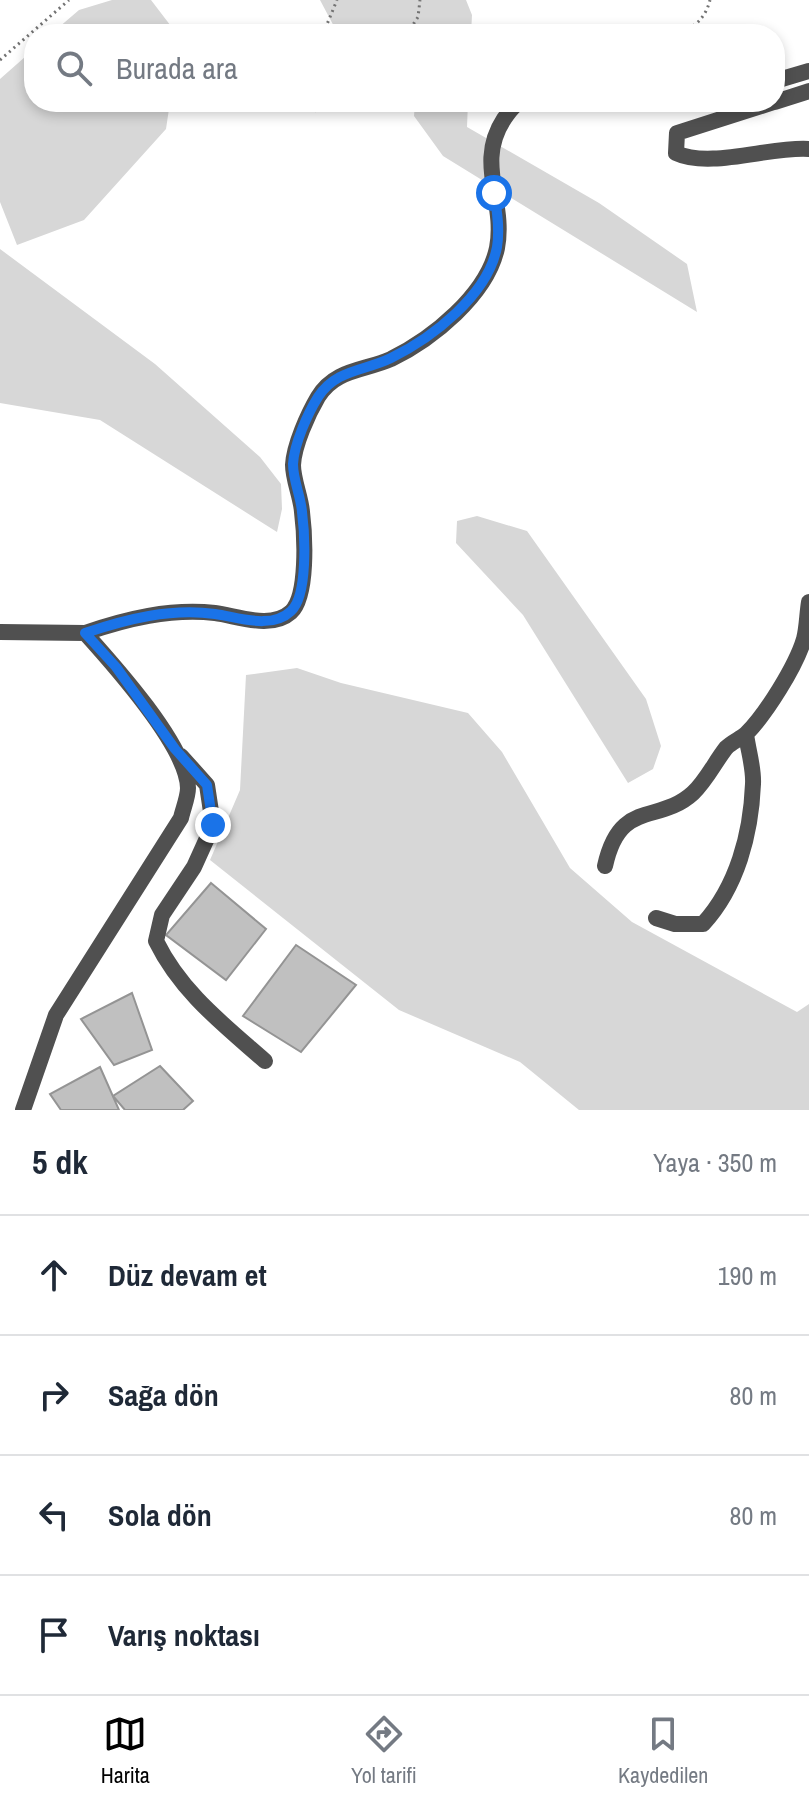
<!DOCTYPE html>
<html lang="tr">
<meta charset="utf-8">
<style>
:root{--surface:#fff;--page:#f6f6f7;--text:#1f2937;--muted:#747a83;--line:#e0e1e3;--accent:#000}
body{margin:0;font-family:"Archivo Narrow",sans-serif;background:var(--page);color:var(--text)}
.stop{position:absolute;width:24px;height:24px;margin:-18px;border:6px solid #1a73e8;border-radius:50%;background:#fff}
.stop.end{background:#1a73e8;border-color:#fff;box-shadow:0 2px 8px #0008}
.list{margin:0;padding:0;list-style:none}
h2{display:flex;justify-content:space-between;align-items:center;height:104px;margin:0;padding:0 32px;font-size:34px}
h2 small{font-size:26px;font-weight:400;color:var(--muted)}
.list li{display:grid;grid-template-columns:52px 1fr auto;gap:24px;align-items:center;box-sizing:border-box;height:120px;padding:0 32px;border-top:2px solid var(--line)}
.list b{display:block;font-size:30px;white-space:nowrap}
.list em{font-size:26px;font-style:normal;color:var(--muted)}
.icon{flex:none;width:44px;height:44px;fill:none;stroke:currentColor;stroke-width:2;stroke-linecap:round;stroke-linejoin:round}
.map{position:relative;flex:none;width:809px;height:1110px;overflow:hidden}
.search{position:absolute;background:var(--surface);box-shadow:0 4px 12px #0003;left:24px;right:24px;top:24px;height:88px;display:flex;align-items:center;gap:20px;box-sizing:border-box;padding:0 28px;border-radius:32px;color:var(--muted);font-size:30px}
.sheet{height:584px;background:var(--surface)}
nav{display:flex;justify-content:space-around;align-items:center;box-sizing:border-box;height:112px;border-top:2px solid var(--line);background:var(--surface);font-size:22px;color:var(--muted)}
nav a{display:grid;justify-items:center;gap:4px}
nav .on{color:var(--accent)}
.map>svg:first-child{display:block}
.green{fill:#d7d7d7}
.building{fill:#c0c0c0;stroke:#949494;stroke-width:2}
.lines{fill:none;stroke-linecap:round;stroke-linejoin:round}
.path{stroke:#727272;stroke-width:3;stroke-dasharray:2 4;stroke-linecap:butt}
.minor{stroke:#505050;stroke-width:16}
.route{stroke:#1a73e8;stroke-width:10}
</style>
<div class="map">
<svg width="809" height="1110" viewBox="0 0 809 1110">
<rect width="100%" height="100%" fill="#fff"/>
<path class="green" d="M112 0H151L177 34H51L79 10Z
M320 0H466L472 15 471 34H338Z
M34 49V102H170L166 129 84 220 17 245 0 202V79Z
M415 102H468L467 127 599 203 687 264 697 312 443 156 414 116Z
M0 249 155 364 260 457 281 484 282 509 277 532 100 420 0 403Z
M477 516 527 531 646 699 661 746 653 769 628 783 523 615 456 543 457 521Z
M297 668 341 683 468 713 502 752 570 868 632 922 797 1012 809 1004V1110H579L520 1062 399 1010 210 860 240 790 246 675Z"/>
<path class="building" d="M211 883 266 929 226 980 166 935Z
M296 945 356 985 301 1052 243 1016Z
M132 993 152 1050 114 1065 81 1019Z
M160 1066 193 1101 183 1110H125L113 1096Z
M100 1067 119 1110H61L50 1094Z"/>
<g class="lines">
<path class="path" d="M323 34 337 0
M407 34 418 17 420 0
M677 34C695 27 705 19 710 0
M0 60 69 0
M301 102 313 112 331 102"/>
<path class="minor" d="M775 81 809 71
M774 102 677 133 676 153C710 169 771 146 809 149
M775 102 809 91
M0 632 85 633C113 664 187 746 188 788 188 797 183 809 181 818L56 1015 23 1110
M85 633C126 619 170 608 215 613 238 616 271 630 291 612 308 596 305 536 302 512 301 497 293 480 293 465 294 445 308 414 318 397 335 369 364 371 391 359 432 339 487 295 497 248 506 201 475 163 504 119 509 112 512 106 520 102
M181 756 207 785 213 825 194 867 162 915 156 941C181 992 223 1024 265 1061
M605 866C620 798 658 825 693 793 706 781 715 762 726 748 732 742 740 739 746 734 766 714 796 666 804 639 807 628 807 614 809 602
M656 918 675 924H703C737 887 751 834 753 784 754 768 748 750 746 734"/>
</g>
<g class="lines">
<path class="route" d="M213 825 207 785 175 749 116 667 85 633C127 619 170 608 215 614 238 617 271 630 291 611 308 596 305 535 302 512 301 497 293 480 293 464 294 444 308 413 318 397 336 369 365 371 391 358 432 338 488 295 497 247 500 229 497 210 494 193"/>
</g>
</svg>
<div class="stop" style="left:494px;top:193px"></div>
<div class="stop end" style="left:213px;top:825px"></div>
<div class="search"><svg class="icon" aria-label="search" viewBox="0 0 24 24"><circle cx="10" cy="10" r="6"/><path d="M15 15l6 6"/></svg>Burada ara</div>
</div>
<section class="sheet">
<h2>5 dk<small>Yaya · 350 m</small></h2>
<ul class="list">
<li><svg class="icon" aria-label="ahead" viewBox="0 0 24 24"><path d="M12 20V5M6 11l6-6 6 6"/></svg><div><b>Düz devam et</b></div><em>190 m</em></li>
<li><svg class="icon" aria-label="right" viewBox="0 0 24 24"><path d="M7 20v-9h11M14 6l5 5-5 5"/></svg><div><b>Sağa dön</b></div><em>80 m</em></li>
<li><svg class="icon" aria-label="left" viewBox="0 0 24 24"><path d="M17 20v-9H6M10 6l-5 5 5 5"/></svg><div><b>Sola dön</b></div><em>80 m</em></li>
<li><svg class="icon" aria-label="arrive" viewBox="0 0 24 24"><path d="M6 21V4h12l-3 4 3 4H6"/></svg><div><b>Varış noktası</b></div></li>
</ul>
</section>
<nav>
<a class="on"><svg class="icon" aria-label="map" viewBox="0 0 24 24"><path d="M3 6l6-2 6 2 6-2v14l-6 2-6-2-6 2zM9 4v14M15 6v14"/></svg>Harita</a>
<a><svg class="icon" aria-label="directions" viewBox="0 0 24 24"><path d="M12 3l9 9-9 9-9-9zM9 14v-3h6M13 9l2 2-2 2"/></svg>Yol tarifi</a>
<a><svg class="icon" aria-label="saved" viewBox="0 0 24 24"><path d="M7 4h10v16l-5-4-5 4z"/></svg>Kaydedilen</a>
</nav>
